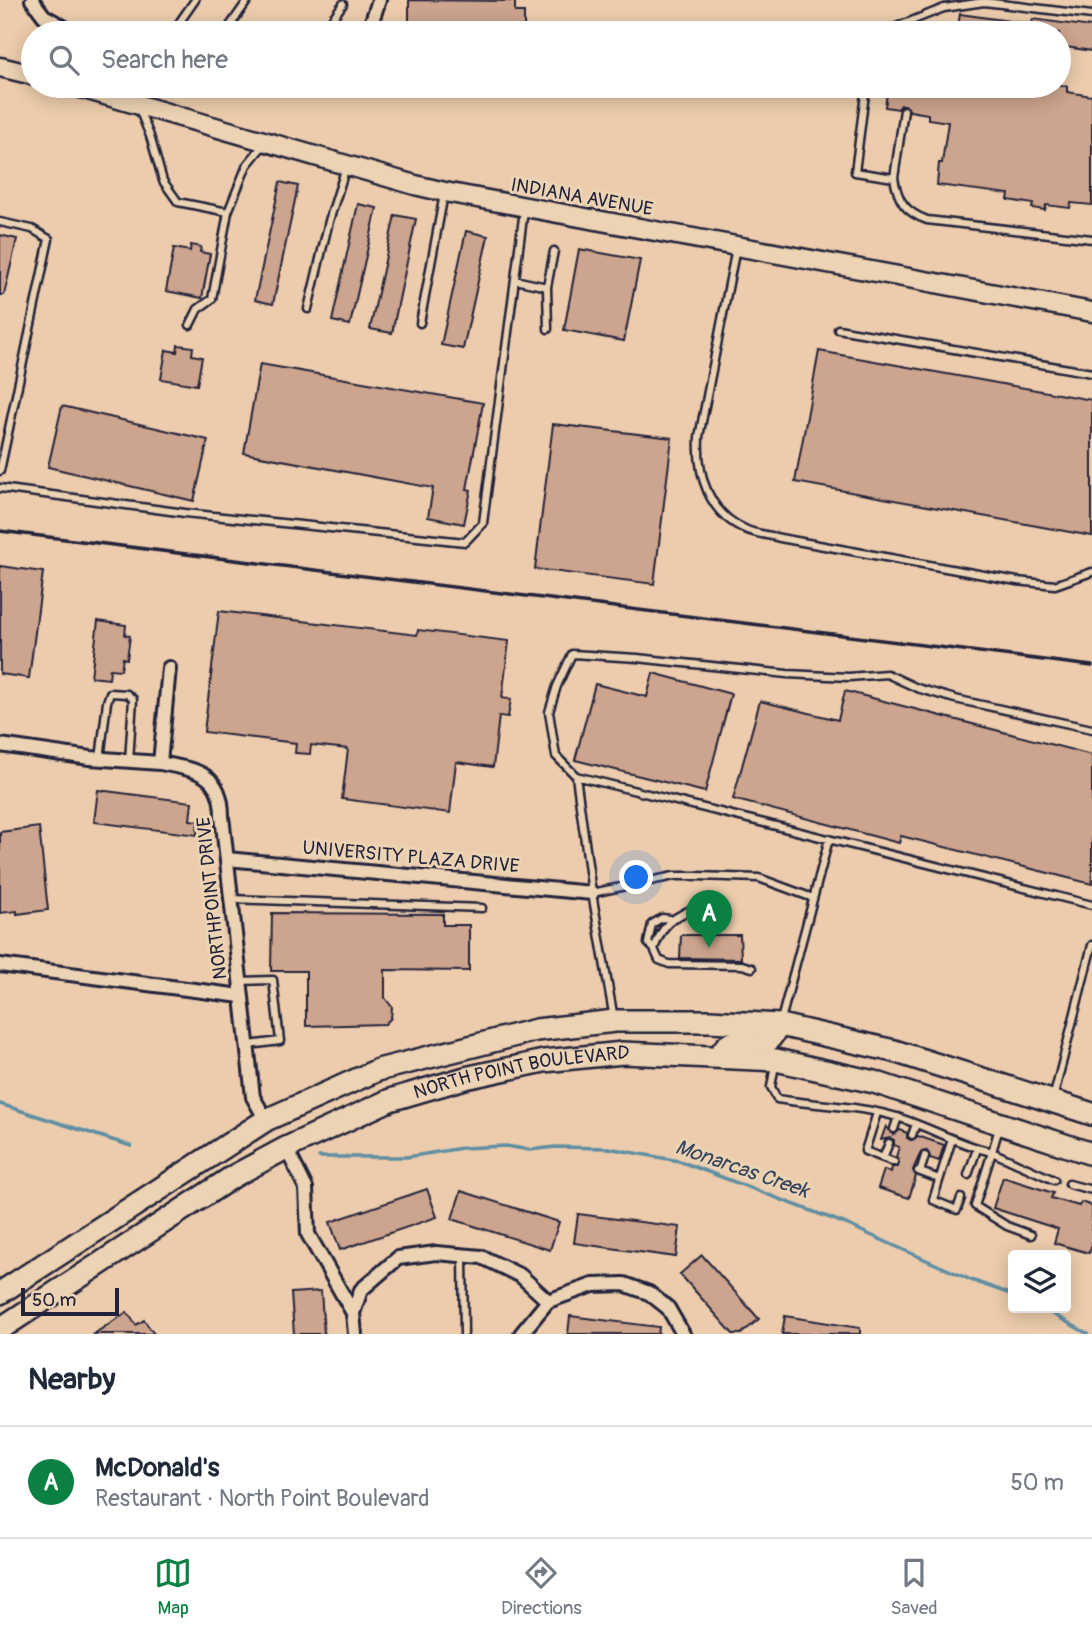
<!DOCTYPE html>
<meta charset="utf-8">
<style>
:root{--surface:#fff;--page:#f2f2f3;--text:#1f2937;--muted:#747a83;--line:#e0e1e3;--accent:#0b8043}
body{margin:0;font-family:Pangolin,sans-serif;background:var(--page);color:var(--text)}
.controls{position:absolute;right:21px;bottom:21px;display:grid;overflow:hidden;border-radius:7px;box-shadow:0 4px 18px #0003}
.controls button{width:63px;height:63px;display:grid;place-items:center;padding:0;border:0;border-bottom:2px solid var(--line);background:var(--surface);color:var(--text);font:35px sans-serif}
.scale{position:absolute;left:21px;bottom:18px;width:98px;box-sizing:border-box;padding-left:7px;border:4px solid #22223b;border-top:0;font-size:19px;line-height:24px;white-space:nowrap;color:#22223b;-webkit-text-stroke:5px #ebd3b3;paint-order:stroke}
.you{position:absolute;left:637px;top:878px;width:24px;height:24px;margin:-18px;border:5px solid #fff;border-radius:50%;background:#1a73e8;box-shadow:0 0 0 10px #1a73e833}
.badge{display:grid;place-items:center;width:46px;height:46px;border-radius:50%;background:var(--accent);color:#fff;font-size:23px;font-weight:700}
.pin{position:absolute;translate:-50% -58px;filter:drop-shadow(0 2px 4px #0008)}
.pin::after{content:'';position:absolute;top:37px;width:24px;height:21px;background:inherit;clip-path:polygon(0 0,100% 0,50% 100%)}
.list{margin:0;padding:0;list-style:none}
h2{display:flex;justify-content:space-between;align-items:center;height:91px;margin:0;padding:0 28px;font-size:30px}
h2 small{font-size:23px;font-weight:400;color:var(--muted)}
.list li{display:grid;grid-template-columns:46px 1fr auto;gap:21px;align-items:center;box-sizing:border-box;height:112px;padding:0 28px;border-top:2px solid var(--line)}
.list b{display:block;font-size:26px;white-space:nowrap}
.list p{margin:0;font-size:23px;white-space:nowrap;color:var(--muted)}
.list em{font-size:23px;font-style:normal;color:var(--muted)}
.icon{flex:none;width:38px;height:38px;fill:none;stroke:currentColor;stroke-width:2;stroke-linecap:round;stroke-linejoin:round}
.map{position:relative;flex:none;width:1092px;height:1334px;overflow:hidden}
.search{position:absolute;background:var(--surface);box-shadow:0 4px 18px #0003;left:21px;right:21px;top:21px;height:77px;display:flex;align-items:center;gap:18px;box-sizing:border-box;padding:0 24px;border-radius:38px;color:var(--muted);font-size:26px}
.sheet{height:203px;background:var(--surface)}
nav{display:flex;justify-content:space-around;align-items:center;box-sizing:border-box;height:98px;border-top:2px solid var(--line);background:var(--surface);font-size:19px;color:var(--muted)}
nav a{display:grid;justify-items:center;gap:4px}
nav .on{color:var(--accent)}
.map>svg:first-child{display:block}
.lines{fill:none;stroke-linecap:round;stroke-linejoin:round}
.stream{stroke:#608ea3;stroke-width:3.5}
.building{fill:#cda48d;stroke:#22223b;stroke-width:2}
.lane-casing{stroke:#22223b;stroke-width:11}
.street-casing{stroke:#22223b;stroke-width:18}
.secondary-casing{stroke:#22223b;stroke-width:23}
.primary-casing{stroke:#22223b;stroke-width:26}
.lane{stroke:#ebd3b3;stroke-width:6}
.street{stroke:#ebd3b3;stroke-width:12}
.secondary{stroke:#ebd3b3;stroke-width:18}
.primary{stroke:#ebd3b3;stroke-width:21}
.rail{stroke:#22223b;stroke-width:3.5}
.labels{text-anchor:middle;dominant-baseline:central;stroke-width:6;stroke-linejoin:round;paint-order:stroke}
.street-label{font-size:19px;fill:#22223b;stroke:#ebd3b3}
.water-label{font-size:21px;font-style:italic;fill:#37465e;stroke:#ebd3b3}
</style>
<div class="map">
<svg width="1092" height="1334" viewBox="0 0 1092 1334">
<rect width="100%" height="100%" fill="#ecccac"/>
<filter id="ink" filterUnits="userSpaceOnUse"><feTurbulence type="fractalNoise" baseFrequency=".0143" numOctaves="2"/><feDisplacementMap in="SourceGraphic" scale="14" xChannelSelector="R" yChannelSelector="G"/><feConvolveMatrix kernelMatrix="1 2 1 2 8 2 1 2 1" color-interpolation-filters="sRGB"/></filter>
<g filter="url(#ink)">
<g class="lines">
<path class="stream" d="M0 1104 131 1146
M319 1157H407L462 1148 506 1146 530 1150 555 1147 608 1148 679 1161 846 1224 971 1280 1013 1295
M1042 1308 1088 1334"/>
</g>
<path class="building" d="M409 0 515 1V12H524V28L409 27Z
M960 14 1032 24 1033 19 1092 27V51L1059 46V33H957Z
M888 86H1067V92L1092 96V205L1071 203 1070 208 1046 205 1045 210 1032 208 1033 204 1008 200 1009 194 937 185 939 163H942L948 122 928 119V114L910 111 905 105H901L898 109 885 107Z
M280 182 298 186 273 304 255 300Z
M358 204 377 208 350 325 332 321Z
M395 215 416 219 392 333 370 329Z
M466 231 488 236 463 349 441 345Z
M0 235 17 239 4 295H0Z
M191 245 201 247 200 252 210 254 202 298 166 291 174 248 190 251Z
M579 249 640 260 624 341 564 330Z
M178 345 193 347 192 355 202 357 197 385 161 379 166 350 177 352Z
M819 351 1092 400V536L795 482Z
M260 364 483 403 467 489 471 490 464 524 428 517 433 488 244 453Z
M62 406 208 440 194 501 48 467Z
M553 424 672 438 654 584 535 569Z
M0 566 43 572 29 678 0 674Z
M219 611 417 635 418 630 509 641 502 698 511 699 508 717 499 716 493 767 456 762 450 813 342 799 348 749 311 745 310 754 295 753 296 743 204 732Z
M98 621 126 625 125 635 130 636 127 659 123 658 121 670 110 669 109 679 91 677Z
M653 673 731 694 705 792 575 760 595 684 647 697Z
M845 691 1092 755V884L901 836 899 843 733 799 760 701 838 720Z
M98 790 192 802 190 820 198 821 197 835 94 822Z
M39 827 48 910 17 914V911L0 913V832Z
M272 913 443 914V925H469V971L385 970V998L392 1007 391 1018 385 1024 306 1026V971H271Z
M681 935H740L741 959 680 958Z
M886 1126 893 1135 900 1130 907 1133V1138L911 1140 918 1136 944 1145 939 1161 930 1158 927 1151 921 1152 913 1170 916 1176 909 1198 878 1188 884 1170 891 1172 892 1167H897L899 1163 896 1157 899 1147 894 1145V1140L890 1138 881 1140Z
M1003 1177 1053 1193 1051 1198 1079 1206 1081 1202 1092 1206V1245L1089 1253 1054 1243 1058 1229 993 1208Z
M427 1189 437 1217 340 1250 330 1222Z
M461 1191 559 1222 550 1250 452 1219Z
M578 1214 680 1227 676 1257 574 1243Z
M702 1255 759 1319 741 1334H733L680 1274Z
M321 1291 324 1334H294L291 1293Z
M127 1312 136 1325 144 1320 154 1334H94Z
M570 1316 659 1327 658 1334H568Z
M785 1316 860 1328V1334H782Z"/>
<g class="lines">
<g class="lane-casing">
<path id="lane" d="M172 33 195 0
M225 33 248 0
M322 33 343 4
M881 33 944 8 984 2 1092 15
M866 86 855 172 894 178C898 201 905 212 927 220L1092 239
M139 109 150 136 163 181 178 202 228 212
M894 178 904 110
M0 222 32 229 49 239 0 471
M736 248 699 437C697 475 708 514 747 530 757 534 769 535 780 538L1017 581 1055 585 1092 572
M515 280 547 287 554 251
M547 287 548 329
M308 309 329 221 346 167
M420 323 444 194
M190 325 198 309 212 299 228 212 247 165 265 143
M838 329 1092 373
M0 488 185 513 465 542 483 523 524 210
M100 759 107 702 110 693 127 694 133 699 129 761
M576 776 556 756 549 712 557 686 572 654 637 658 787 674 849 677 887 674 917 688 955 699 1092 729
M592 893 674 876H697L759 878 813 898
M231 899 482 908
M692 909C669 920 663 924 654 949L659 960 669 964 742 965 752 968
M654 949 648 943 652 924 662 918 670 919
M240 981 273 980 280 1041 249 1045
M614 1019 592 893 576 776 1092 905
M781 1020 829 839
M775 1065 771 1087 777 1099C819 1106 860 1105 900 1118 931 1128 960 1145 992 1152L999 1128
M1053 1099 1092 945
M877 1113 865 1151 894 1162
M894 1129 898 1117
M912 1135 916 1124
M952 1139 933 1200 957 1210 961 1198
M883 1158 889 1143
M918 1171 939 1179
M920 1172 925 1156
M968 1175 977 1149
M1069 1184 1092 1190
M1031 1235 1007 1226 975 1206 992 1152 1054 1180
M463 1256 464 1334"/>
</g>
<g class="street-casing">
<path id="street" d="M32 0 44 16 74 33
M368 33 379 0
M169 668 160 763C197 770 222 773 222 816L253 1097 266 1120
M0 745 90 758 160 763
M227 859 592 893
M0 965 241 996
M286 1148 306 1188 308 1234 353 1313 355 1334
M353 1313 361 1290 398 1258 436 1253 482 1257 521 1276 548 1301
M521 1334 548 1301 593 1285 624 1284 649 1293 668 1308 683 1334"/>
</g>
<g class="secondary-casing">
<path id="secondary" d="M0 67 33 75
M74 86 415 185 445 192 1092 312"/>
</g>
<g class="primary-casing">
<g id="primary">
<path d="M720 1056C729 1033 750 1046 768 1041L780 1025"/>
<path d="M0 1293 266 1120 378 1070 536 1030 615 1021H710L780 1025 894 1051 1092 1114"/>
<path id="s1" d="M0 1329 234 1176 286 1148 390 1100 465 1078 544 1061 623 1053 776 1060 874 1082 1092 1154"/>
</g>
</g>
<use href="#lane" class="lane"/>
<use href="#street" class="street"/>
<use href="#secondary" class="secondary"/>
<use href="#primary" class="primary"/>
<path class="rail" d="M0 531 1092 666"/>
</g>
</g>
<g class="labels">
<g class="street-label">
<text transform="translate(582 197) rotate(10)">INDIANA AVENUE</text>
<text transform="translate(411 857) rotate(5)">UNIVERSITY PLAZA DRIVE</text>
<text transform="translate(212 898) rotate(-96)">NORTHPOINT DRIVE</text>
<text stroke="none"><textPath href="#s1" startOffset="588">NORTH POINT BOULEVARD</textPath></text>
</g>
<g class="water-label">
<text transform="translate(742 1169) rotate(19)">Monarcas Creek</text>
</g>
</g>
</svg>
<div class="controls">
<button><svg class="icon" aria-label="layers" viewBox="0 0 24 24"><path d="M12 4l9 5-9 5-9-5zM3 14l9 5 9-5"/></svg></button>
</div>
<div class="scale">50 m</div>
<div class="you"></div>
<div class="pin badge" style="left:709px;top:948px">A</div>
<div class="search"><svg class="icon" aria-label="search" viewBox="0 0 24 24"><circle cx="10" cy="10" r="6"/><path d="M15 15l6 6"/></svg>Search here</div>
</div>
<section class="sheet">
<h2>Nearby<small></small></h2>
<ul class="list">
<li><span class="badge">A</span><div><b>McDonald's</b><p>Restaurant · North Point Boulevard</p></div><em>50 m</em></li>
</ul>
</section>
<nav>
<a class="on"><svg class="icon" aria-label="map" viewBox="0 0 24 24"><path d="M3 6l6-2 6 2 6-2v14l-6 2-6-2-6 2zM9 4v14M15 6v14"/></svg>Map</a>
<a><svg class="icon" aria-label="directions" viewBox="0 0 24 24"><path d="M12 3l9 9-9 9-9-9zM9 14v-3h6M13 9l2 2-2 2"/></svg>Directions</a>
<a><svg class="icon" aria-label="saved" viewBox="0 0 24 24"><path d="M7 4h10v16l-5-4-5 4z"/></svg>Saved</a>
</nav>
